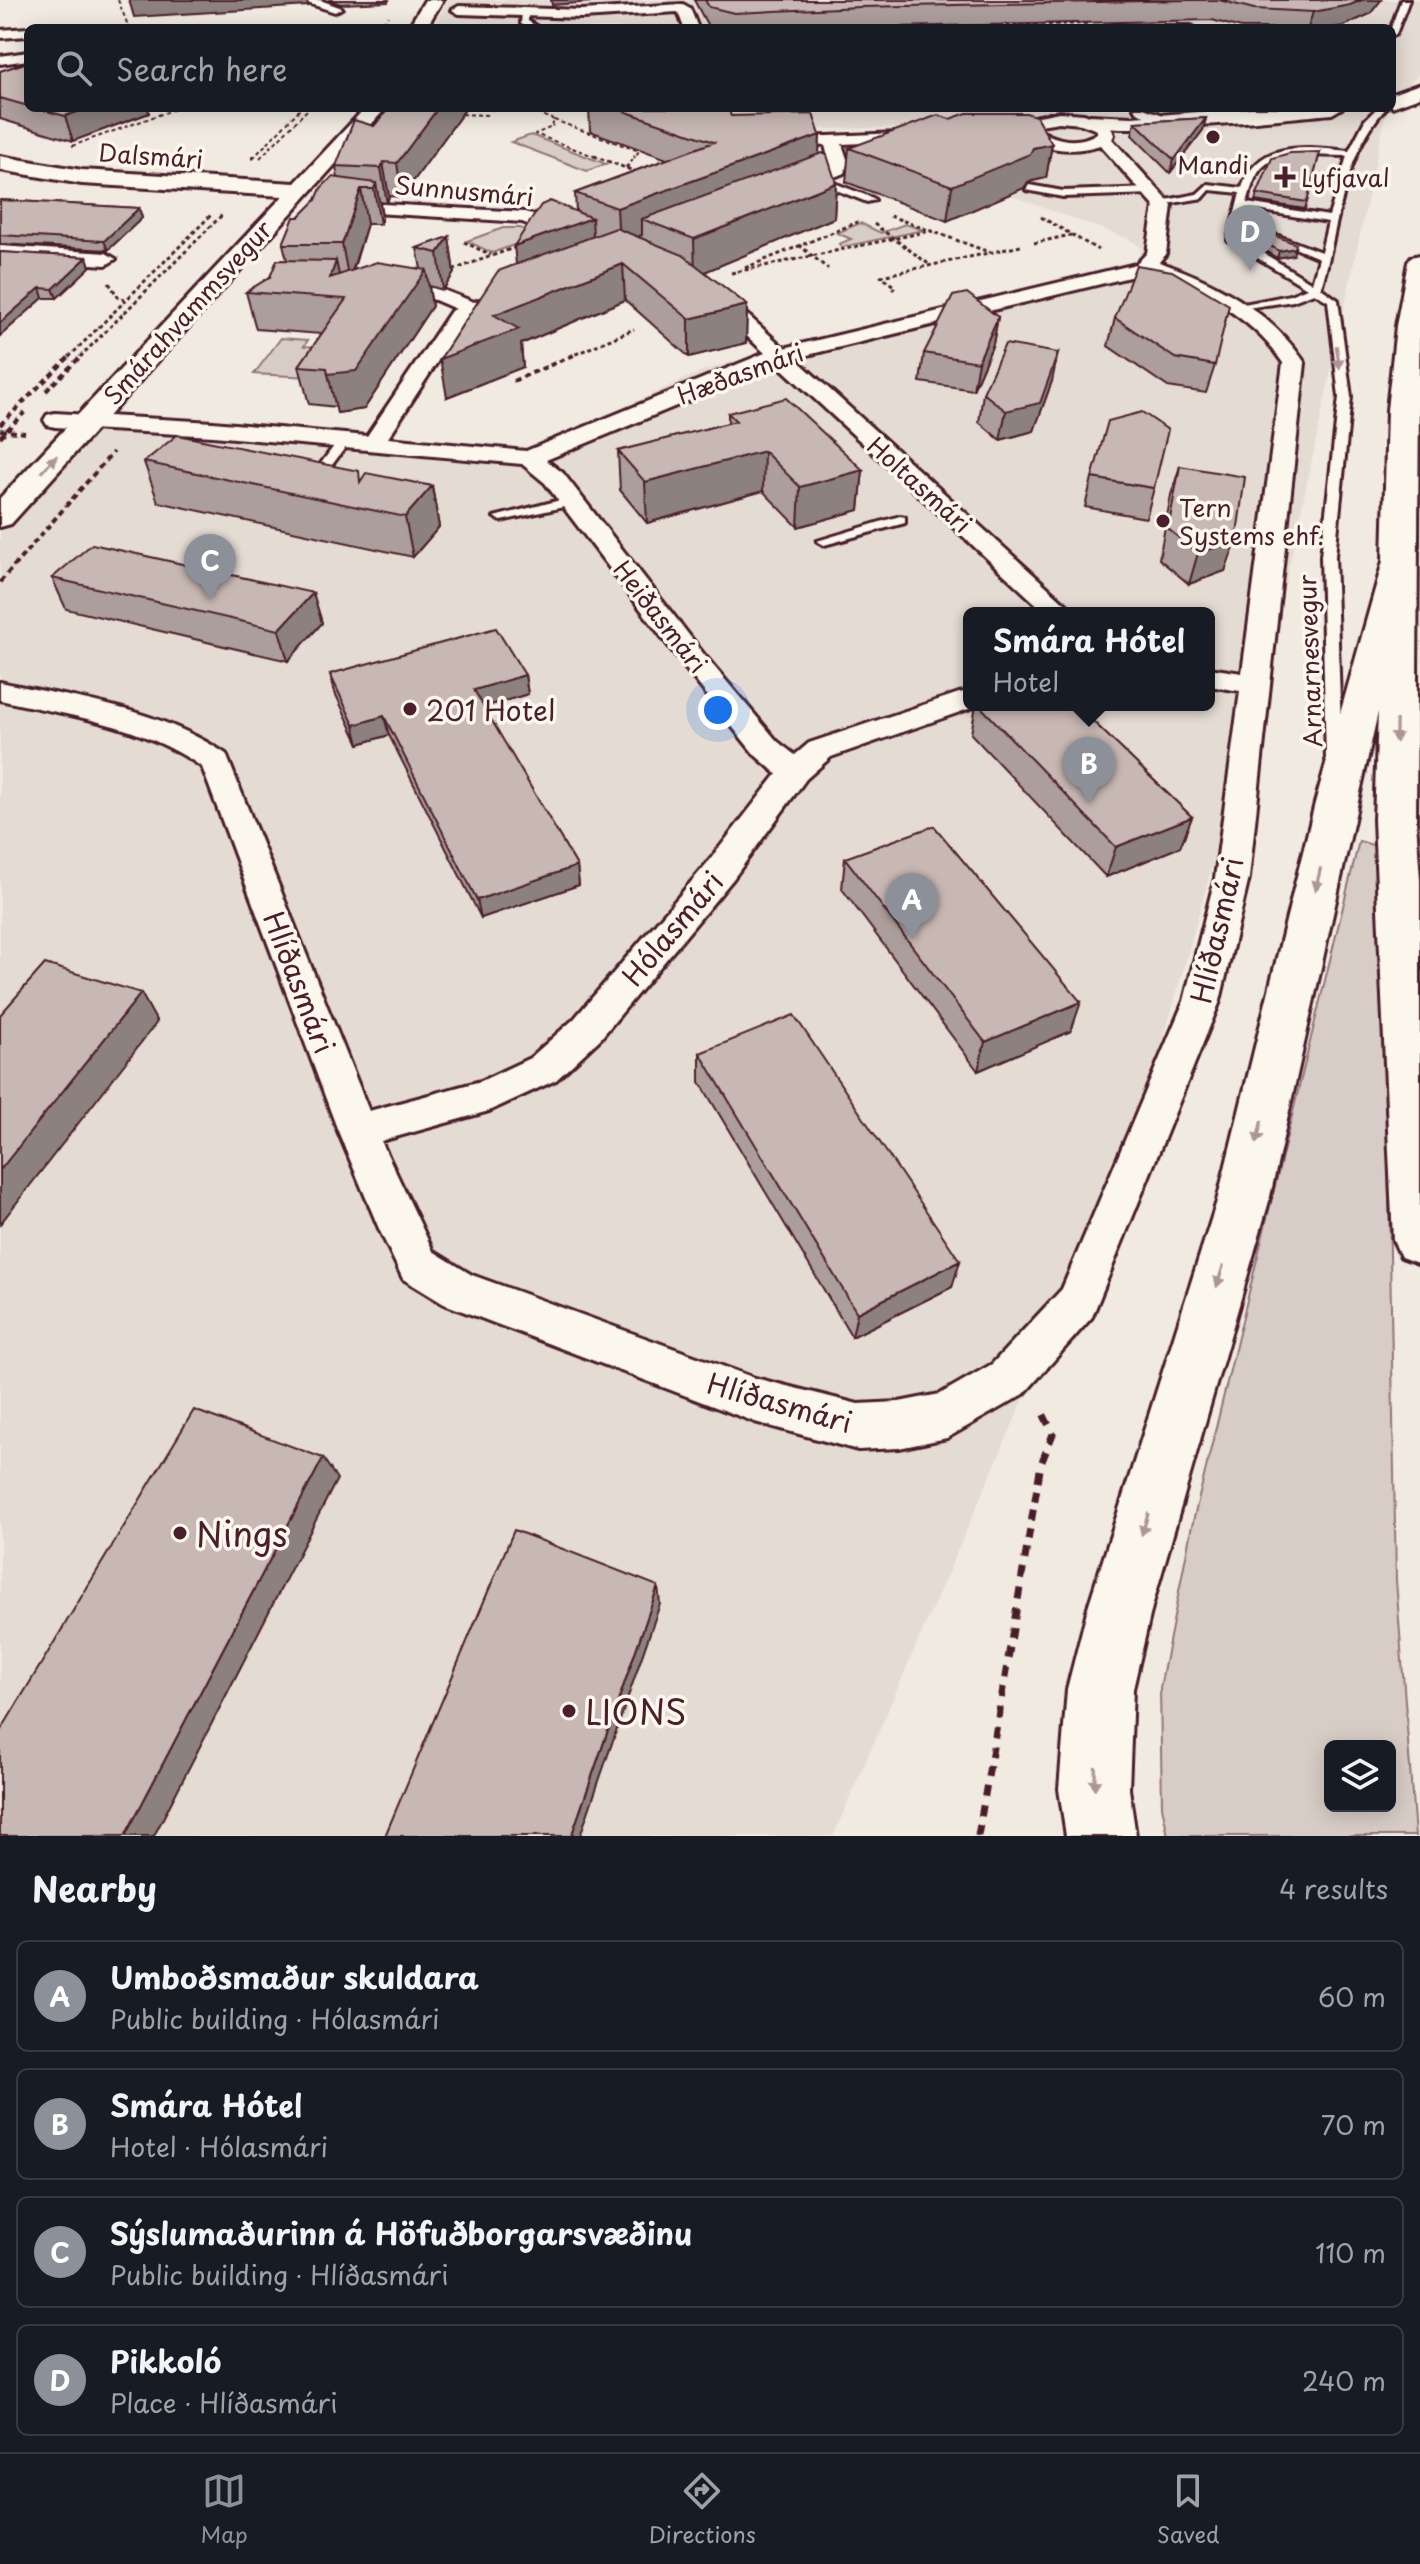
<!DOCTYPE html>
<meta charset="utf-8">
<style>
:root{--surface:#171b24;--page:#242831;--text:#f1f3f6;--muted:#9ea1a6;--line:#363941;--accent:#8c9099}
body{margin:0;font-family:"Playpen Sans",sans-serif;background:var(--page);color:var(--text)}
.controls{position:absolute;right:24px;bottom:24px;display:grid;overflow:hidden;border-radius:12px;box-shadow:0 4px 20px #0003}
.controls button{width:72px;height:72px;display:grid;place-items:center;padding:0;border:0;border-bottom:2px solid var(--line);background:var(--surface);color:var(--text);font:40px sans-serif}
.you{position:absolute;left:718px;top:710px;width:28px;height:28px;margin:-20px;border:6px solid #fff;border-radius:50%;background:#1a73e8;box-shadow:0 0 0 12px #1a73e833}
.badge{display:grid;place-items:center;width:52px;height:52px;border-radius:50%;background:var(--accent);color:#fff;font-size:26px;font-weight:700}
.pin{position:absolute;translate:-50% -66px;filter:drop-shadow(0 2px 4px #0008)}
.pin::after{content:'';position:absolute;top:42px;width:28px;height:24px;background:inherit;clip-path:polygon(0 0,100% 0,50% 100%)}
.popup{position:absolute;left:963px;top:607px;width:252px;height:104px;box-sizing:border-box;display:grid;place-content:center;border-radius:12px;background:var(--surface);filter:drop-shadow(0 2px 6px #0005);font-size:26px;white-space:nowrap;color:var(--muted)}
.popup b{font-size:30px;color:var(--text)}
.popup::after{content:'';position:absolute;left:50%;top:100%;margin-left:-16px;border:16px solid transparent;border-top-color:var(--surface)}
.list{margin:0;padding:0;list-style:none}
h2{display:flex;justify-content:space-between;align-items:center;height:104px;margin:0;padding:0 32px;font-size:34px}
h2 small{font-size:26px;font-weight:400;color:var(--muted)}
.list li{display:grid;grid-template-columns:52px 1fr auto;gap:24px;align-items:center;box-sizing:border-box;height:112px;margin:0 16px 16px;padding:0 16px;border:2px solid var(--line);border-radius:12px}
.list b{display:block;font-size:30px;white-space:nowrap}
.list p{margin:0;font-size:26px;white-space:nowrap;color:var(--muted)}
.list em{font-size:26px;font-style:normal;color:var(--muted)}
.icon{flex:none;width:44px;height:44px;fill:none;stroke:currentColor;stroke-width:2;stroke-linecap:round;stroke-linejoin:round}
.map{position:relative;flex:none;width:1420px;height:1836px;overflow:hidden}
.search{position:absolute;background:var(--surface);box-shadow:0 4px 20px #0003;left:24px;right:24px;top:24px;height:88px;display:flex;align-items:center;gap:20px;box-sizing:border-box;padding:0 28px;border-radius:12px;color:var(--muted);font-size:30px}
.sheet{height:616px;background:var(--surface)}
nav{display:flex;justify-content:space-around;align-items:center;box-sizing:border-box;height:112px;border-top:2px solid var(--line);background:var(--surface);font-size:22px;color:var(--muted)}
nav a{display:grid;justify-items:center;gap:4px}
nav .on{color:var(--accent)}
.map>svg:first-child{display:block}
.built{fill:#e4dbd2;fill-rule:evenodd}
.green{fill:#d8ccc6;stroke:#917678;stroke-width:2;fill-rule:evenodd}
.lines{fill:none;stroke-linecap:round;stroke-linejoin:round}
.lane-casing{stroke:#4a1f2b;stroke-width:6}
.street-casing{stroke:#4a1f2b;stroke-width:6}
.secondary-casing{stroke:#4a1f2b;stroke-width:6}
.highway-casing{stroke:#4a1f2b;stroke-width:6}
.path-far3{stroke:#4a1f2b;stroke-width:2;stroke-dasharray:4 3;stroke-linecap:butt}
.path-far2{stroke:#4a1f2b;stroke-width:3;stroke-dasharray:4 3;stroke-linecap:butt}
.path-far1{stroke:#4a1f2b;stroke-width:4;stroke-dasharray:6 4;stroke-linecap:butt}
.path{stroke:#4a1f2b;stroke-width:7;stroke-dasharray:11 9;stroke-linecap:butt}
.lane{fill:#fbf7ec;fill-rule:evenodd}
.street{fill:#fbf7ec;fill-rule:evenodd}
.secondary{fill:#fbf7ec;fill-rule:evenodd}
.highway{fill:#fbf7ec;fill-rule:evenodd}
.wall{fill:#ac9e9a;stroke:#4a1f2b;stroke-width:2}
.shaded-wall{fill:#8c817d;stroke:#4a1f2b;stroke-width:2}
.building{fill:#c8b8b3;stroke:#4a1f2b;stroke-width:2}
.oneway{fill:#ab9695}
.poi-dot{fill:#4a1f2b;stroke:#fbf7ec;stroke-width:3}
.labels{text-anchor:middle;dominant-baseline:central;stroke-width:7;stroke-linejoin:round;paint-order:stroke}
.far-street-label{font-size:24px;fill:#4a1f2b;stroke:#fbf7ec}
.far-poi-label{font-size:24px;fill:#4a1f2b;stroke:#fbf7ec;text-anchor:start}
.poi-label{font-size:28px;fill:#4a1f2b;stroke:#fbf7ec;text-anchor:start}
.street-label{font-size:28px;fill:#4a1f2b;stroke:#fbf7ec}
.near-poi-label{font-size:34px;fill:#4a1f2b;stroke:#fbf7ec;text-anchor:start}
</style>
<div class="map">
<svg width="1420" height="1836" viewBox="0 0 1420 1836">
<rect width="100%" height="100%" fill="#f0eae0"/>
<filter id="ink" filterUnits="userSpaceOnUse"><feTurbulence type="fractalNoise" baseFrequency=".0125" numOctaves="2"/><feDisplacementMap in="SourceGraphic" scale="16" xChannelSelector="R" yChannelSelector="G"/><feConvolveMatrix kernelMatrix="1 2 1 2 8 2 1 2 1" color-interpolation-filters="sRGB"/></filter>
<g filter="url(#ink)">
<path class="built" d="M448 0H1420V68L1416 78 1392 95V28H479L481 23H435Z
M704 108H1387L1265 679 1112 1222 1021 1405 833 1836H0V493L70 418 521 449 563 435 702 371 795 343 1120 269 1139 259 1142 248 1129 239 908 158 894 128 794 129 758 123ZM969 613H1209V705H969Z"/>
<path class="green" d="M531 135 606 164 587 171 511 142Z
M860 223 881 233 905 224 924 230 842 247 839 244 851 239 837 233Z
M503 228H520L538 236 492 253 467 241Z
M281 338 308 340 304 346 331 348 311 377 254 374Z
M1359 841 1376 846 1386 1036 1396 1580 1415 1836H1168L1162 1806 1160 1688 1191 1530ZM1330 1746H1390V1806H1330Z"/>
<g class="lines">
<g class="lane-casing">
<path id="lane" d="M1401 0H1409L1396 34 1392 36 1391 28Z
M522 11H528V21L539 28H530L521 24Z
M1112 26H1191L1195 28H1108Z
M1134 108H1143L1178 120 1174 123 1141 115Z
M1377 108H1386C1341 157 1339 229 1321 288L1338 300 1351 397 1335 556 1342 760 1334 765 1326 760 1321 556 1339 397 1328 301 1314 293 1293 301 1234 310V306L1290 295 1307 288 1228 240 1240 193 1210 190 1203 198 1161 205 1156 202 1197 194 1208 184 1242 188C1258 139 1306 147 1349 151L1365 120ZM1301 155 1347 156 1329 216 1247 203C1257 168 1261 158 1301 155ZM1245 208 1328 222 1321 252 1276 235 1268 237 1319 258 1312 283 1237 237Z
M816 176 873 198 875 200 867 202 813 181Z
M1029 185 1063 191 1153 188 1158 191 1153 194 1063 197 1026 190Z
M340 438 350 441 326 473H318L316 470Z
M572 497 577 498V504L501 521 494 517Z
M900 516 905 517V523L824 545 817 541Z"/>
</g>
<g class="street-casing">
<path id="street" d="M298 0H320L342 8 335 12Z
M683 4 690 8 698 28H684L678 12 582 18 459 14 452 10 459 6 582 10Z
M28 28V36L0 38V30Z
M28 52V60L0 64V56Z
M1059 112 1084 114 1110 124 1114 135 1112 139 1172 205 1166 254 1159 262C1217 282 1270 311 1305 363L1249 878 1220 1001 1092 1317 1024 1394 947 1438 899 1448 858 1450 755 1422 444 1304 403 1279 380 1231 338 1131 202 767C141 724 71 716 0 700V682C78 699 158 708 226 754L369 1111 481 1081 530 1058 574 1019 709 861 777 774 755 755 686 669 545 483 522 464 213 436 55 427 47 425 44 420 47 415 55 413 213 422 367 436 451 311 456 309 435 300 376 295 373 291 376 287 438 288 474 302 516 286 526 292 523 296 465 319 388 438 526 451 765 353 707 299 704 295 707 291H721L784 348 1136 264 1147 253 1154 206 1100 145C1076 153 1035 153 1021 128L1029 118ZM1059 122 1081 124 1097 130V133C1078 145 1055 141 1037 128L1040 125ZM1150 272C1200 290 1253 317 1283 363L1242 673 1209 668V686L1240 691 1215 878 1184 1001 1062 1289 992 1364 940 1394 899 1402 858 1404 755 1378 472 1275 433 1251 381 1141 489 1111 556 1080 600 1039 733 879 806 779 831 757 980 705H969V691L959 693 809 743 795 755 777 741 706 657 563 473 546 460 777 364 1046 613H1076L795 358Z
M922 132 930 137 928 140 842 144 848 162 844 173 796 193H784L781 189 830 166 825 145 805 143 803 140 805 137Z
M348 202 525 212 580 231 582 235 573 241 522 222 342 211 339 207 342 203Z
M0 246 106 253 116 259 106 265 0 258Z"/>
</g>
<g class="secondary-casing">
<path id="secondary" d="M425 0H443L426 28H408Z
M365 108H386L11 524 0 527V498L283 196 82 184 0 170V156L82 170 295 183Z"/>
</g>
<g class="highway-casing">
<path id="highway" d="M1420 84V97L1392 107V94Z
M1250 108H1342L1332 114C1297 117 1095 139 1080 121L1090 115 1132 117Z
M1420 255 1416 820 1420 880V1264L1401 1257 1393 1240 1374 820 1378 712 1269 1201 1152 1607 1133 1689 1129 1789 1136 1836H1066L1059 1789 1067 1689 1088 1607 1217 1201 1315 803 1383 561 1387 410 1396 326 1408 262 1411 257Z"/>
</g>
<path class="path-far3" d="M118 0 129 28
M379 28 388 16
M922 28 1089 24
M524 108 554 120 552 127 535 134 599 158
M491 110 496 108
M455 114 490 115
M554 120 639 151 634 158
M72 146 178 108
M253 158 301 108
M260 158 309 108"/>
<path class="path-far2" d="M594 156 639 173
M252 159 255 156
M626 168 635 156
M890 216 989 252
M1041 217 1098 250
M874 224 930 265
M464 242 491 255
M1034 243 1071 235
M799 245 828 269
M745 268 858 222
M453 270 519 246
M731 273 930 231
M109 283 118 297 127 301
M892 290 895 287 881 276 1021 246
M69 357 212 214
M80 357 223 214
M569 357 634 329"/>
<path class="path-far1" d="M513 381 574 355
M46 391 82 355
M0 425 71 355
M0 430 25 433
M0 437 25 412
M0 582 113 452"/>
<path class="path" d="M978 1836 1041 1464 1053 1434 1040 1407"/>
<use href="#lane" class="lane"/>
<use href="#street" class="street"/>
<use href="#secondary" class="secondary"/>
<use href="#highway" class="highway"/>
</g>
<path class="wall" d="M328 0H389L388 2 341 4Z
M694 0H1381L1370 14 1343 26 1332 28H1241L1212 20 851 28H709Z
M28 62V108H148L149 113 73 141 0 119V71Z
M389 108H466L402 197 389 196 387 203 380 202 382 217 380 224H367L353 271 421 269 417 248 449 237 454 273 443 290 429 286 432 306 364 409 337 413 336 407 309 404 299 366 322 334 256 329 246 292 270 277 287 260 283 244 299 217 338 178 336 166 374 126Z
M589 108H721L731 116 820 135 819 154 836 183 834 218 704 272 747 305 746 343 689 357 625 300 521 344 523 367 447 397 516 265 576 212 575 193 667 159 590 131Z
M1206 118 1203 130 1170 173 1132 135 1135 122Z
M950 119 1052 144 1046 178 1028 182 1024 188 947 221 846 182 849 148Z
M1320 152 1305 209 1255 201 1257 194Z
M0 200 139 208 142 218 108 250 0 244Z
M1245 224 1293 255 1277 258 1241 236Z
M0 252 87 257 90 267 57 298H43L0 336Z
M998 317 993 344 973 390 920 382 924 353Z
M1115 318 1215 365 1206 393 1168 387 1108 346Z
M1052 381 1034 431 1000 440 979 422 983 393Z
M728 413 863 470 859 510 798 527 763 491 647 523 620 490 618 451 728 423Z
M144 462 432 486 439 527 413 557 158 502Z
M1180 466 1236 541 1225 571 1189 584 1159 559 1171 495Z
M1092 478 1154 488 1146 518 1085 507Z
M52 578 313 593 322 623 288 661 66 609Z
M330 674 525 675 528 694 483 707 577 866 579 885 481 918 389 735 359 744 335 693Z
M976 705H1076L1192 817 1180 847 1106 877 971 734Z
M845 858 1071 1031 978 1071 842 889Z
M700 1053 960 1261 952 1287 852 1337 700 1082Z"/>
<path class="shaded-wall" d="M129 0H307L308 6 134 17Z
M551 0H619L552 5Z
M1362 0H1381L1370 14 1343 26 1332 28H1308L1313 12Z
M89 108H148L149 113 73 141 65 116Z
M438 108H466L402 197 397 163Z
M1206 118 1203 130 1170 173 1174 160Z
M820 135 818 169 642 219V235L619 244 617 208Z
M1052 144 1046 178 1028 182 1024 188 947 221 952 186 1033 148Z
M383 162 389 196 387 203 381 168Z
M376 183 382 217 380 224 374 189Z
M836 183 834 218 695 276 694 239Z
M361 189 367 224 349 281 342 244Z
M139 208 142 218 108 250 104 241Z
M592 218 594 254 518 282 514 246Z
M449 237 454 273 443 290 438 253Z
M1295 248 1293 255 1277 258 1279 251Z
M87 257 90 267 57 298 53 289Z
M336 261 344 298 330 278Z
M623 264 625 300 521 344 523 367 447 397 440 359 494 315Z
M426 270 432 306 364 409 337 413 328 374Z
M40 288 43 298 0 336V323Z
M747 305 746 343 689 357V319Z
M998 317 993 344 973 390 978 362Z
M1058 353 1052 381 1034 431 1000 440 1006 411Z
M764 451 763 491 647 523 645 482Z
M863 470 859 510 798 527 800 487Z
M432 486 439 527 413 557 405 517Z
M1236 541 1225 571 1189 584 1198 553Z
M313 593 322 623 288 661 279 630Z
M525 675 528 694 477 709 474 690Z
M384 716 389 735 359 744 354 725Z
M1192 817 1180 847 1106 877 1116 847Z
M577 866 579 885 481 918 477 900Z
M141 993 157 1022 0 1224V1170Z
M1081 1002 1071 1031 978 1071 985 1042Z
M960 1261 952 1287 852 1337 857 1313Z
M323 1458 337 1479 154 1836H125Z
M658 1586 660 1604 580 1836H573L572 1834Z"/>
<path class="building" d="M705 0H1190L860 7 734 13 709 7Z
M1219 0H1362L1350 5 1313 12 1254 9Z
M28 62V106L0 98V71Z
M36 108H89L65 116Z
M389 108H438L397 163 383 162 381 168 336 166 354 120 374 126Z
M615 108H721L729 111 731 116 813 114 820 135 617 208 575 193 714 142Z
M967 113H1026L1036 116 1052 144 1033 148 1030 154 952 186 849 148 938 115 950 119Z
M1206 118 1174 160 1135 122Z
M1320 152 1307 202 1257 194 1272 158 1290 153Z
M822 153 827 155 836 183 694 239 642 219Z
M332 177 376 183 374 189H361L342 244H283L294 217H299L316 200 321 188Z
M0 200 139 208 104 241 0 235Z
M550 201 592 218 514 246 541 205Z
M1245 224 1296 244 1295 248 1279 251 1243 229Z
M616 228 683 255 747 305 689 319 623 264 494 315 519 329 440 359 498 271Z
M449 237 438 253 417 248Z
M0 252 87 257 53 289 40 288 0 323Z
M277 260 336 261 330 278 377 262 426 270 356 371 328 374 327 368 299 366 346 299 246 292 270 277Z
M1136 265 1172 271 1229 305 1215 365 1175 358 1115 318Z
M967 293 998 317 978 362 924 353 953 296Z
M1005 344 1058 353 1040 403 1006 411 983 393Z
M786 398 863 470 800 487 764 451 645 482 618 451 736 421 728 413Z
M1142 412 1168 430 1154 488 1092 478 1108 421Z
M177 435 359 471 360 482 366 473 432 486 405 517 144 462Z
M1180 466 1245 477 1236 541 1198 553 1168 529Z
M92 544 313 593 279 630 52 578Z
M496 628 525 675 474 690 577 866 477 900 384 716 354 725 330 674Z
M979 705H1076L1192 817 1116 847Z
M934 826 1081 1002 985 1042 845 858Z
M45 964 141 993 0 1170V1015Z
M794 1015 960 1261 857 1313 700 1053Z
M194 1410 323 1458 125 1836H0V1732Z
M514 1530 658 1586 572 1834 576 1836H385Z"/>
<defs><path id="oneway-solid" d="M-6-.8H1V-3.2L6.5 0L1 3.2V.8H-6Z" transform="scale(2)"/></defs>
<g class="oneway">
<use href="#oneway-solid" transform="translate(1338 357) rotate(81)"/>
<use href="#oneway-solid" transform="translate(49 464) rotate(-47)"/>
<use href="#oneway-solid" transform="translate(1396 731) rotate(91)"/>
<use href="#oneway-solid" transform="translate(1318 879) rotate(103)"/>
<use href="#oneway-solid" transform="translate(1259 1132) rotate(103)"/>
<use href="#oneway-solid" transform="translate(1220 1276) rotate(107)"/>
<use href="#oneway-solid" transform="translate(1145 1524) rotate(107)"/>
<use href="#oneway-solid" transform="translate(1095 1778) rotate(92)"/>
</g>
</g>
<g class="poi-dot">
<circle cx="1213" cy="137" r="8"/>
<path d="M1281 165h8v8h8v8h-8v8h-8v-8h-8v-8h8z"/>
<circle cx="1163" cy="521" r="8"/>
<circle cx="410" cy="709" r="8"/>
<circle cx="180" cy="1533" r="8"/>
<circle cx="569" cy="1711" r="8"/>
</g>
<g class="labels">
<g class="far-street-label">
<text transform="translate(151 155) rotate(4)">Dalsmári</text>
<text transform="translate(464 190) rotate(5)">Sunnusmári</text>
<text transform="translate(187 312) rotate(-48)">Smárahvammsvegur</text>
<text transform="translate(740 373) rotate(-20)">Hæðasmári</text>
<text transform="translate(920 484) rotate(42)">Holtasmári</text>
<text transform="translate(661 616) rotate(52)">Heiðasmári</text>
<text transform="translate(1309 661) rotate(-92)">Arnarnesvegur</text>
</g>
<g class="far-poi-label">
<text x="1213" y="164" text-anchor="middle">Mandi</text>
<text x="1301" y="177">Lyfjaval</text>
<text x="1179" y="507">Tern<tspan x="1179" dy="28">Systems ehf.</tspan></text>
</g>
<g class="poi-label">
<text x="426" y="709">201 Hotel</text>
</g>
<g class="street-label">
<text transform="translate(672 928) rotate(-50)">Hólasmári</text>
<text transform="translate(1216 930) rotate(-77)">Hlíðasmári</text>
<text transform="translate(300 982) rotate(69)">Hlíðasmári</text>
<text transform="translate(780 1402) rotate(16)">Hlíðasmári</text>
</g>
<g class="near-poi-label">
<text x="196" y="1533">Nings</text>
<text x="585" y="1711">LIONS</text>
</g>
</g>
</svg>
<div class="controls">
<button><svg class="icon" aria-label="layers" viewBox="0 0 24 24"><path d="M12 4l9 5-9 5-9-5zM3 14l9 5 9-5"/></svg></button>
</div>
<div class="you"></div>
<div class="pin badge" style="left:912px;top:939px">A</div>
<div class="pin badge" style="left:1089px;top:803px">B</div>
<div class="popup"><b>Smára Hótel</b>Hotel</div>
<div class="pin badge" style="left:210px;top:600px">C</div>
<div class="pin badge" style="left:1250px;top:271px">D</div>
<div class="search"><svg class="icon" aria-label="search" viewBox="0 0 24 24"><circle cx="10" cy="10" r="6"/><path d="M15 15l6 6"/></svg>Search here</div>
</div>
<section class="sheet">
<h2>Nearby<small>4 results</small></h2>
<ul class="list">
<li><span class="badge">A</span><div><b>Umboðsmaður skuldara</b><p>Public building · Hólasmári</p></div><em>60 m</em></li>
<li><span class="badge">B</span><div><b>Smára Hótel</b><p>Hotel · Hólasmári</p></div><em>70 m</em></li>
<li><span class="badge">C</span><div><b>Sýslumaðurinn á Höfuðborgarsvæðinu</b><p>Public building · Hlíðasmári</p></div><em>110 m</em></li>
<li><span class="badge">D</span><div><b>Pikkoló</b><p>Place · Hlíðasmári</p></div><em>240 m</em></li>
</ul>
</section>
<nav>
<a class="on"><svg class="icon" aria-label="map" viewBox="0 0 24 24"><path d="M3 6l6-2 6 2 6-2v14l-6 2-6-2-6 2zM9 4v14M15 6v14"/></svg>Map</a>
<a><svg class="icon" aria-label="directions" viewBox="0 0 24 24"><path d="M12 3l9 9-9 9-9-9zM9 14v-3h6M13 9l2 2-2 2"/></svg>Directions</a>
<a><svg class="icon" aria-label="saved" viewBox="0 0 24 24"><path d="M7 4h10v16l-5-4-5 4z"/></svg>Saved</a>
</nav>
